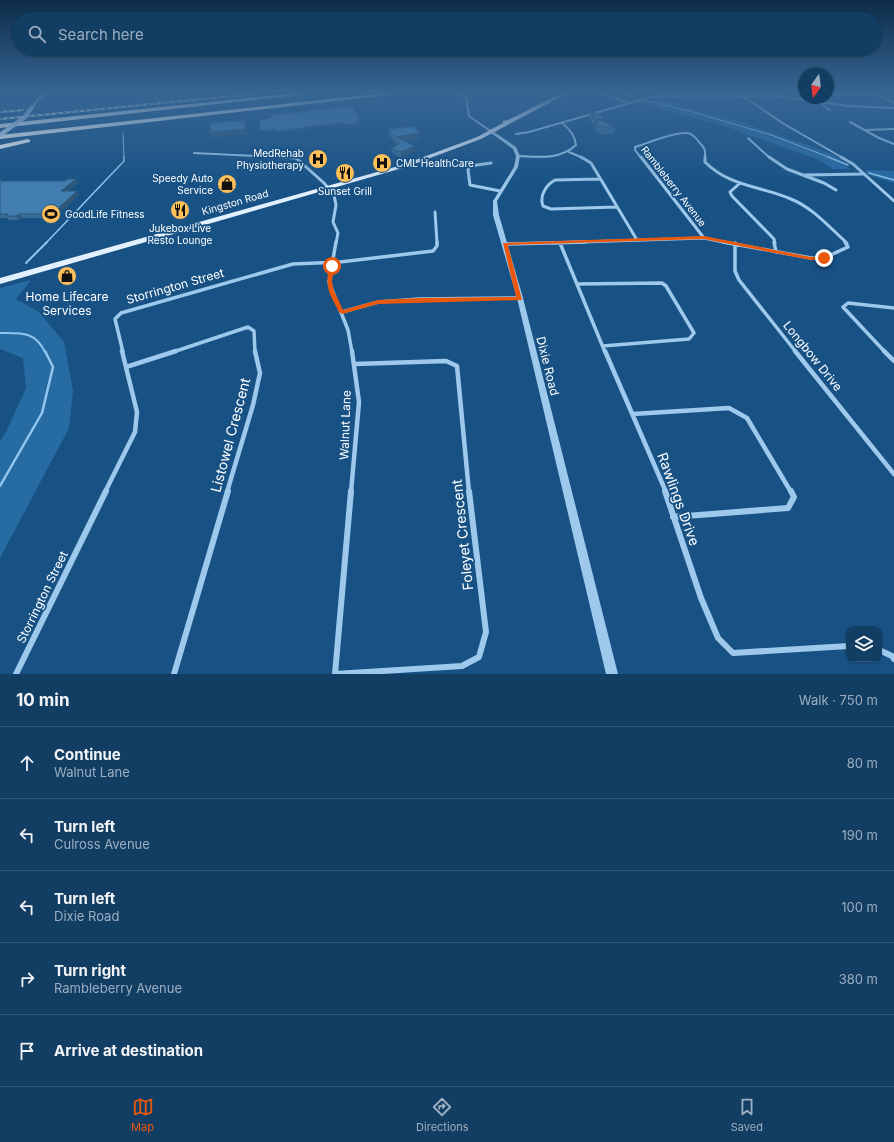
<!DOCTYPE html>
<meta charset="utf-8">
<style>
:root{--surface:#123e64;--page:#1f496d;--text:#f1f3f6;--muted:#9caebf;--line:#315778;--accent:#ea580c}
body{margin:0;font-family:Inter,sans-serif;background:var(--page);color:var(--text)}
.controls{position:absolute;right:12px;bottom:12px;display:grid;overflow:hidden;border-radius:8px;box-shadow:0 1px 3px #0004}
.controls button{width:36px;height:36px;display:grid;place-items:center;padding:0;border:0;border-bottom:1px solid var(--line);background:var(--surface);color:var(--text);font:20px sans-serif}
.compass{position:absolute;left:798px;top:68px;width:36px;height:36px;border-radius:50%;background:var(--surface);box-shadow:0 1px 3px #0004;rotate:194deg}
.stop{position:absolute;width:12px;height:12px;margin:-9px;border:3px solid #ea580c;border-radius:50%;background:#fff}
.stop.end{background:#ea580c;border-color:#fff;box-shadow:0 1px 4px #0008}
.list{margin:0;padding:0;list-style:none}
h2{display:flex;justify-content:space-between;align-items:center;height:52px;margin:0;padding:0 16px;font-size:17px}
h2 small{font-size:13px;font-weight:400;color:var(--muted)}
.list li{display:grid;grid-template-columns:26px 1fr auto;gap:12px;align-items:center;box-sizing:border-box;height:72px;padding:0 16px;border-top:1px solid var(--line)}
.list b{display:block;font-size:15px;white-space:nowrap}
.list p{margin:0;font-size:13px;white-space:nowrap;color:var(--muted)}
.list em{font-size:13px;font-style:normal;color:var(--muted)}
.icon{flex:none;width:22px;height:22px;fill:none;stroke:currentColor;stroke-width:2;stroke-linecap:round;stroke-linejoin:round}
.map{position:relative;flex:none;width:894px;height:674px;overflow:hidden}
.search{position:absolute;background:var(--surface);box-shadow:0 1px 3px #0004;left:12px;right:12px;top:12px;height:44px;display:flex;align-items:center;gap:10px;box-sizing:border-box;padding:0 14px;border-radius:22px;color:var(--muted);font-size:15px}
.sheet{height:412px;background:var(--surface)}
nav{display:flex;justify-content:space-around;align-items:center;box-sizing:border-box;height:56px;border-top:1px solid var(--line);background:var(--surface);font-size:11px;color:var(--muted)}
nav a{display:grid;justify-items:center;gap:2px}
nav .on{color:var(--accent)}
.map>svg:first-child{display:block}
.green{fill:#276ba3}
.lines{fill:none;stroke-linecap:round;stroke-linejoin:round}
.stream-far3{stroke:#90c6ef;stroke-width:1}
.stream-far2{stroke:#90c6ef;stroke-width:1.5}
.stream-far1{stroke:#90c6ef;stroke-width:2}
.stream{stroke:#90c6ef;stroke-width:2.5}
.minor-far4{stroke:#9ec9ec;stroke-width:2}
.minor-far3{stroke:#9ec9ec;stroke-width:3}
.minor-far2{stroke:#9ec9ec;stroke-width:3.5}
.minor-far1{stroke:#9ec9ec;stroke-width:4.5}
.minor{stroke:#9ec9ec;stroke-width:6}
.tertiary{fill:#9ec9ec;fill-rule:evenodd}
.secondary{fill:#cae3f9;fill-rule:evenodd}
.primary{fill:#e3f1ff;fill-rule:evenodd}
.motorway{fill:#fff;fill-rule:evenodd}
.rail-casing{stroke:#fff;stroke-width:2}
.rail{stroke:#185285;stroke-width:1;stroke-dasharray:3.5;stroke-linecap:butt}
.secondary-bridge{stroke:#cae3f9;stroke-width:4.5}
.wall{fill:#386c96}
.shaded-wall{fill:#2e587a}
.building{fill:#417daf;stroke:#2e587a}
.route{fill:#ea580c}
.labels{text-anchor:middle;dominant-baseline:central;stroke-width:3.5;stroke-linejoin:round;paint-order:stroke}
.far-poi-label{font-size:10px;fill:#fff;stroke:#185285;text-anchor:end}
.far-street-label{font-size:10px;fill:#fff;stroke:#185285}
.street-label{font-size:12px;fill:#fff;stroke:#185285}
.poi-label{font-size:12px;fill:#fff;stroke:#185285}
.near-street-label{font-size:14px;fill:#fff;stroke:#185285}
</style>
<div class="map">
<svg width="894" height="674" viewBox="0 0 894 674">
<rect width="100%" height="100%" fill="#185285"/>
<path class="green" d="M661 100 723 116 816 148 836 156 850 169H833L819 160 724 126 636 102Z
M866 170 894 171V183L866 174Z
M31 280 16 299 39 312 64 342 73 391 69 428 0 558V441L6 432 26 388 23 358 0 349V288Z"/>
<g class="lines">
<path class="stream-far3" d="M610 92 636 97
M644 100 693 112 774 136 831 158
M123 133 124 158"/>
<path class="stream-far2" d="M828 157 848 165
M869 173 894 180
M46 243 124 161V157"/>
<path class="stream-far1" d="M26 263 47 242
M0 333C21 333 35 331 45 352"/>
<path class="stream" d="M0 486 42 413 53 367 45 351"/>
<path class="minor-far4" d="M599 92 629 103
M460 94 466 98 469 116 489 130
M828 95 875 94
M743 96 784 124 843 158
M817 101 830 110
M850 122 879 138 894 144
M864 130 894 129
M516 134 529 132 651 97 660 96H778L848 106 894 108
M748 138 770 158
M569 152 583 158
M194 153 296 158
M518 156C538 157 560 160 576 145 575 135 570 129 562 123
M641 158 635 150V147C649 143 672 132 687 133 692 133 696 138 699 142 704 147 706 150 705 158"/>
<path class="minor-far3" d="M282 157 296 158 324 183 334 195 336 205 333 222 338 233 336 243
M581 157 591 163 637 240
M641 157 704 238
M705 157V162C730 187 761 186 791 199 813 208 829 227 847 243
M769 157 787 169 824 183 836 190
M841 157 853 164 894 201
M491 163 470 166 468 170 470 185 500 191
M805 175 863 174
M600 179 555 180C546 185 539 196 543 206L551 209 617 207
M739 184 730 192 732 196 774 239 775 243
M435 212 437 243
M704 238 728 243
M552 243 704 238"/>
<path class="minor-far2" d="M336 242 329 282 348 330 352 352
M723 242 811 258H824L848 247 845 242
M774 242 776 252
M560 243 605 352
M735 243V271L739 280 796 352
M505 244 586 242
M577 284 662 283 666 286 694 333 689 339 603 346
M342 312 378 302 419 299 520 298
M123 352 115 319 121 313 293 264 340 262 433 251 437 246V242
M173 352 248 327 254 331 255 352
M885 352 843 307 848 303 894 308"/>
<path class="minor-far1" d="M605 351 666 492
M795 351 894 474
M884 351 894 361
M355 364 446 361 457 366 469 492
M126 367 176 351
M633 414 729 408 747 418 791 492
M105 492 135 432 137 412 122 351
M227 492 253 405 260 373 255 351
M351 492 359 402 352 351"/>
<path class="minor" d="M665 491 701 598 718 638 733 653 849 646
M673 517 788 508 794 497 791 491
M879 650 892 656 894 659
M16 674 106 491
M174 674 228 491
M335 674 351 491
M335 674 462 666 479 657 486 632 469 491"/>
<path class="tertiary" d="M870 92H874L894 102V104Z
M488 129H490L516 147 520 156 518 167 497 201 499 215 523 298 618 674H606L517 298 493 215V201L514 167 516 156 513 149 488 131Z"/>
<path class="secondary" d="M44 92H49L39 100 33 108H31L37 98Z
M118 92H162L160 93Z"/>
<path class="primary" d="M564 92H570L481 139 406 167 0 284V278L402 165 477 137 503 123V121L508 120Z"/>
<path class="motorway" d="M303 92H326L0 128V124Z
M393 92H415L0 139V135Z
M28 139 30 140V142L0 149V145Z"/>
<g class="rail-casing">
<path id="rail" d="M0 112 23 110
M0 119 274 92"/>
</g>
<use href="#rail" class="rail"/>
<path class="secondary-bridge" d="M0 135 25 117 32 107"/>
</g>
<path class="wall" d="M590 111 604 122 616 127 614 134H600L594 131 596 126H594L589 118Z
M359 119V121H357L358 125 344 126 343 124 280 132 272 131 261 132 260 131Z
M388 129 420 133V139L404 141 415 146V151L401 158 392 153 391 148 397 145 389 135Z
M0 179 2 181H65L76 179 78 182 68 191 79 195 54 218H22L19 220H9L7 218H0Z"/>
<path class="shaded-wall" d="M605 117 604 123 596 125V126H594L596 120Z
M245 120 246 125 247 134 211 138 210 132Z
M343 122V124L280 132 279 131Z
M358 123V125L344 126V125Z
M272 129V131L261 132 260 131Z
M420 133V139L398 142 396 137Z
M415 146V151L401 158V152Z
M76 179 78 182 63 195 61 191Z
M77 191 79 195 54 218 52 214Z
M19 214 22 218 19 220 16 216Z"/>
<path class="building" d="M352 106 359 119 356 120 358 123 344 125 343 122 279 131 272 129 260 131 259 120 271 118 270 115Z
M590 111H591L605 117 596 120Z
M245 120V129L210 132 211 123Z
M599 120 616 127H601L596 125Z
M414 126 420 133 396 137 415 146 401 152 391 148 400 144 388 129Z
M67 179H76L61 191H77L52 214H19L16 216H6L8 214H0V181H65Z"/>
<linearGradient id="sky" x2="0" y2="1"><stop stop-color="#0d2d49"/><stop offset="0.49" stop-color="#376694"/><stop offset="1" stop-color="#376694" stop-opacity="0"/></linearGradient>
<rect width="894" height="187" fill="url(#sky)"/>
<path class="route" d="M704 236 811 257 824 256 827 258 824 260H811L704 239 508 245 522 300 378 304 342 314 339 312C329 292 325 289 329 266L334 265 332 282 334 291 343 310 378 300 419 298 516 297 503 243Z"/>
<defs>
<g id="hospital-disc" transform="scale(1)"><circle r="9.5" fill="#ffbf59" stroke="#185285"/><path d="M-5-5h3v3.5h4V-5h3V5h-3V1.5h-4V5h-3Z" fill="#111"/></g>
<g id="restaurant-disc" transform="scale(1)"><circle r="9.5" fill="#ffbf59" stroke="#185285"/><path d="M-5-6h1v4h1v-4h1v4h1v-4h1v5L-1.5 .5V6h-2V.5L-5-1ZM5-6V6H3V1.5H1.5Q1.5-4 5-6Z" fill="#111"/></g>
<g id="shop-disc" transform="scale(1)"><circle r="9.5" fill="#ffbf59" stroke="#185285"/><path d="M-5-2.5h2.3a2.7 3.5 0 0 1 5.4 0H5L5.5 6h-11ZM-1.5-2.5h3a1.5 2.3 0 0 0-3 0Z" fill="#111"/></g>
<g id="stadium-disc" transform="scale(1)"><circle r="9.5" fill="#ffbf59" stroke="#185285"/><path d="M0-5a6.5 5 0 1 0 0 10a6.5 5 0 1 0 0-10ZM-3.5-1.8h7v3.6h-7Z" fill="#111"/></g>
</defs>
<g fill-rule="evenodd">
<use href="#hospital-disc" x="318" y="159"/>
<use href="#hospital-disc" x="382" y="163"/>
<use href="#restaurant-disc" x="345" y="173"/>
<use href="#shop-disc" x="227" y="184"/>
<use href="#restaurant-disc" x="180" y="210"/>
<use href="#stadium-disc" x="51" y="214"/>
<use href="#shop-disc" x="67" y="276"/>
</g>
<g class="labels">
<g class="far-poi-label">
<text x="304" y="153">MedRehab<tspan x="304" dy="12">Physiotherapy</tspan></text>
<text x="396" y="163" text-anchor="start">CML HealthCare</text>
<text x="213" y="178">Speedy Auto<tspan x="213" dy="12">Service</tspan></text>
<text x="345" y="191" text-anchor="middle">Sunset Grill</text>
<text x="65" y="214" text-anchor="start">GoodLife Fitness</text>
<text x="180" y="228" text-anchor="middle">Jukebox Live<tspan x="180" dy="12">Resto Lounge</tspan></text>
</g>
<g class="far-street-label">
<text transform="translate(674 186) rotate(52)">Rambleberry Avenue</text>
<text transform="translate(235 202) rotate(-16)">Kingston Road</text>
</g>
<g class="street-label">
<text transform="translate(175 286) rotate(-16)">Storrington Street</text>
<text transform="translate(813 356) rotate(51)">Longbow Drive</text>
<text transform="translate(548 366) rotate(76)">Dixie Road</text>
<text transform="translate(345 425) rotate(-88)">Walnut Lane</text>
<text transform="translate(42 597) rotate(-64)">Storrington Street</text>
</g>
<g class="poi-label">
<text x="67" y="296">Home Lifecare<tspan x="67" dy="14">Services</tspan></text>
</g>
<g class="near-street-label">
<text transform="translate(230 435) rotate(-75)">Listowel Crescent</text>
<text transform="translate(679 499) rotate(70)">Rawlings Drive</text>
<text transform="translate(462 535) rotate(-96)">Foleyet Crescent</text>
</g>
</g>
</svg>
<div class="controls">
<button><svg class="icon" aria-label="layers" viewBox="0 0 24 24"><path d="M12 4l9 5-9 5-9-5zM3 14l9 5 9-5"/></svg></button>
</div>
<svg class="compass" viewBox="-18 -18 36 36"><path d="M0-13l5 13h-10z" fill="#e53935"/><path d="M0 13l5-13h-10z" fill="#9caebf"/></svg>
<div class="stop" style="left:332px;top:266px"></div>
<div class="stop end" style="left:824px;top:258px"></div>
<div class="search"><svg class="icon" aria-label="search" viewBox="0 0 24 24"><circle cx="10" cy="10" r="6"/><path d="M15 15l6 6"/></svg>Search here</div>
</div>
<section class="sheet">
<h2>10 min<small>Walk · 750 m</small></h2>
<ul class="list">
<li><svg class="icon" aria-label="ahead" viewBox="0 0 24 24"><path d="M12 20V5M6 11l6-6 6 6"/></svg><div><b>Continue</b><p>Walnut Lane</p></div><em>80 m</em></li>
<li><svg class="icon" aria-label="left" viewBox="0 0 24 24"><path d="M17 20v-9H6M10 6l-5 5 5 5"/></svg><div><b>Turn left</b><p>Culross Avenue</p></div><em>190 m</em></li>
<li><svg class="icon" aria-label="left" viewBox="0 0 24 24"><path d="M17 20v-9H6M10 6l-5 5 5 5"/></svg><div><b>Turn left</b><p>Dixie Road</p></div><em>100 m</em></li>
<li><svg class="icon" aria-label="right" viewBox="0 0 24 24"><path d="M7 20v-9h11M14 6l5 5-5 5"/></svg><div><b>Turn right</b><p>Rambleberry Avenue</p></div><em>380 m</em></li>
<li><svg class="icon" aria-label="arrive" viewBox="0 0 24 24"><path d="M6 21V4h12l-3 4 3 4H6"/></svg><div><b>Arrive at destination</b></div></li>
</ul>
</section>
<nav>
<a class="on"><svg class="icon" aria-label="map" viewBox="0 0 24 24"><path d="M3 6l6-2 6 2 6-2v14l-6 2-6-2-6 2zM9 4v14M15 6v14"/></svg>Map</a>
<a><svg class="icon" aria-label="directions" viewBox="0 0 24 24"><path d="M12 3l9 9-9 9-9-9zM9 14v-3h6M13 9l2 2-2 2"/></svg>Directions</a>
<a><svg class="icon" aria-label="saved" viewBox="0 0 24 24"><path d="M7 4h10v16l-5-4-5 4z"/></svg>Saved</a>
</nav>
